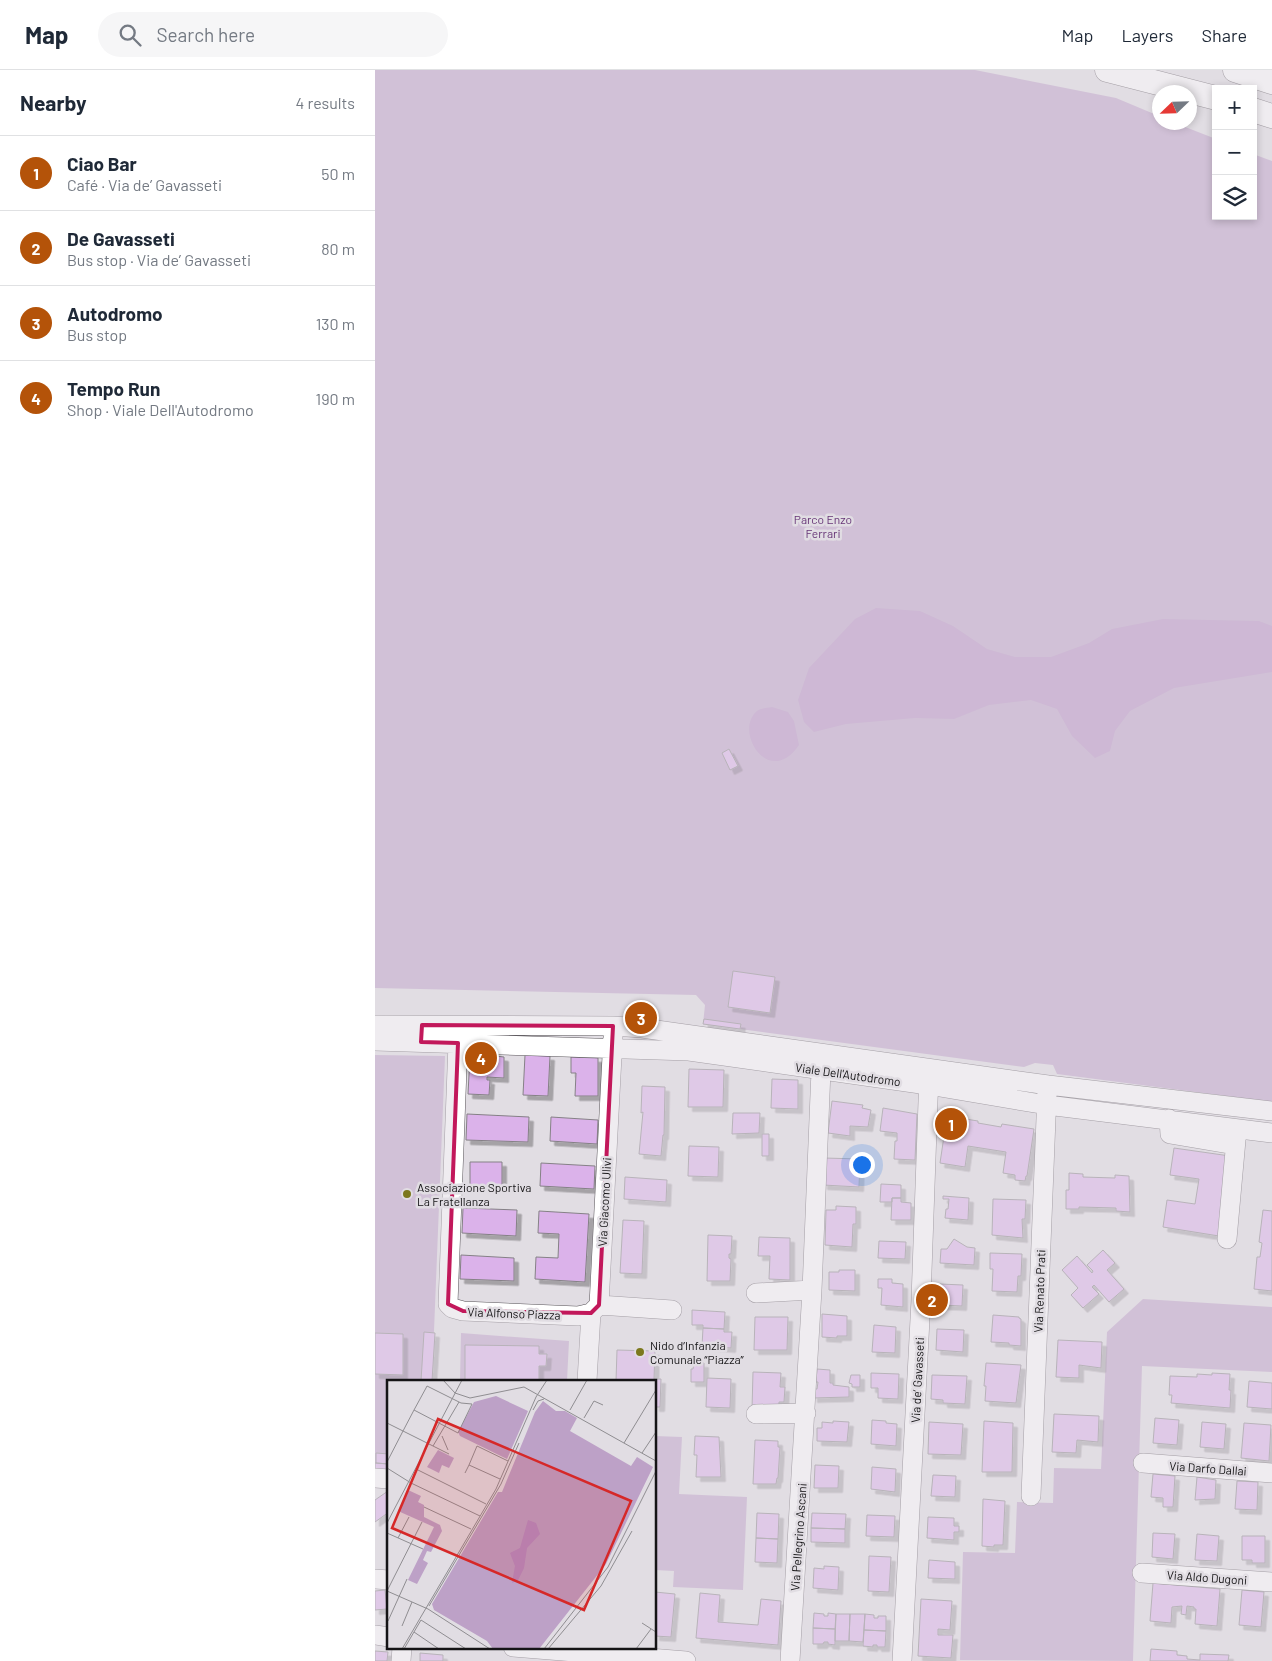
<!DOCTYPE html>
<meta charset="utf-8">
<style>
:root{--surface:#fff;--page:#f6f6f7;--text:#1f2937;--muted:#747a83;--line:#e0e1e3;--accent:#b45309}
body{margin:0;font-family:Barlow,sans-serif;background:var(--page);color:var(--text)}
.controls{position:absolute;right:15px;top:15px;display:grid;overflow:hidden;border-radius:0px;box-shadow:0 2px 8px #0003}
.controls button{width:45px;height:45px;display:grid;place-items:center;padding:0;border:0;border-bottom:1px solid var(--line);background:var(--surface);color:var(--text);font:25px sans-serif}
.compass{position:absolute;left:777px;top:15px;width:45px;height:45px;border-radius:50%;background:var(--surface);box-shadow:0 2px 8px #0003;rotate:247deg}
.you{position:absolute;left:486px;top:1094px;width:18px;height:18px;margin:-12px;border:4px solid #fff;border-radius:50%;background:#1a73e8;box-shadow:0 0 0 8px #1a73e833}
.badge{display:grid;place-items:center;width:32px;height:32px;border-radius:50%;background:var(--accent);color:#fff;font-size:16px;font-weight:700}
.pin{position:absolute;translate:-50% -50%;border:2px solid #fff;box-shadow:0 1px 5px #0006}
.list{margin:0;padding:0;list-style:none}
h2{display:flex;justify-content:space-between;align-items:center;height:65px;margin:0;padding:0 20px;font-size:21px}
h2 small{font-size:16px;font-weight:400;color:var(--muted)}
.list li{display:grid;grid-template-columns:32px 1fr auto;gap:15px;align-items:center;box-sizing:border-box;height:75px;padding:0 20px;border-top:1px solid var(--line)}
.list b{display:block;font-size:19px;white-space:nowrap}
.list p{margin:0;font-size:16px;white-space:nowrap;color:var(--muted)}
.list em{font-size:16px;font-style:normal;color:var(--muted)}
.icon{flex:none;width:28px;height:28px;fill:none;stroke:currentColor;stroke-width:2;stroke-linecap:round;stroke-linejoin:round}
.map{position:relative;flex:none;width:897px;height:1591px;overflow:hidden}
header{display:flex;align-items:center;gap:30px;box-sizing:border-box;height:70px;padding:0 25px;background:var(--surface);border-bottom:1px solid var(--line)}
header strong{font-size:24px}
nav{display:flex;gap:28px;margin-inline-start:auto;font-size:18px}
.search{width:350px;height:45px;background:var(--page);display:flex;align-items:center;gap:12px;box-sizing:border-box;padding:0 18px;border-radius:28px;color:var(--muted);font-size:19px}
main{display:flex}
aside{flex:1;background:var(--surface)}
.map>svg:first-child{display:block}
.green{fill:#bda1c7}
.water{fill:#b58dc3}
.building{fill:#dbb2ea;stroke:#858186;filter:url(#shadow)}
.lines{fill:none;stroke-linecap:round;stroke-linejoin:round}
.minor-casing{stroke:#59555a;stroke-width:20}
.major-casing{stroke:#59555a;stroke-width:25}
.minor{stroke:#fff;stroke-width:19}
.major{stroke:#fff;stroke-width:24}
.marked{fill:none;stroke:#c2185b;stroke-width:4;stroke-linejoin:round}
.poi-dot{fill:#7c781d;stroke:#e1dde3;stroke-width:2}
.labels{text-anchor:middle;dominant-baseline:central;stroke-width:5;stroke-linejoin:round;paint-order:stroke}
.park-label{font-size:12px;fill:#663476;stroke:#e1dde3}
.street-label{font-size:12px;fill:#151416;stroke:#e1dde3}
.poi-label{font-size:12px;fill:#151416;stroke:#e1dde3;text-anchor:start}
.inset-road{fill:none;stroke:#8f8d91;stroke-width:1}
.view{fill:#d62828;fill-opacity:0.15;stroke:#d62828;stroke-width:2.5}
.inset-edge{fill:none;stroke:#151416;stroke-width:2.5}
</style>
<header>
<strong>Map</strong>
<div class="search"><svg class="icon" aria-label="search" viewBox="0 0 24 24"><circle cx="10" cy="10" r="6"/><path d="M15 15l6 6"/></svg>Search here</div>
<nav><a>Map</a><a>Layers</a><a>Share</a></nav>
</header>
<main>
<aside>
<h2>Nearby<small>4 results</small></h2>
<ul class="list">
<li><span class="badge">1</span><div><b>Ciao Bar</b><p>Café · Via de’ Gavasseti</p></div><em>50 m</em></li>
<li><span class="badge">2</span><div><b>De Gavasseti</b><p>Bus stop · Via de’ Gavasseti</p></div><em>80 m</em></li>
<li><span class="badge">3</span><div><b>Autodromo</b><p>Bus stop</p></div><em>130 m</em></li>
<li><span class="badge">4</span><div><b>Tempo Run</b><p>Shop · Viale Dell'Autodromo</p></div><em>190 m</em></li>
</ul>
</aside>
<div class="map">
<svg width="897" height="1591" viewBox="0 0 897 1591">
<defs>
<filter id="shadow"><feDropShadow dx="4.5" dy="4.5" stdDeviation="0" flood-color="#0004"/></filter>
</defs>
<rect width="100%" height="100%" fill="#e1dde3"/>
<path class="green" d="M0 0H600L741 28 784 46V52L800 53 841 69V146H878V84L897 91V1032L682 1004 678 995 660 993 649 997 328 954 330 935 321 925 0 918Z
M0 985 70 986 57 1311H14V1408L0 1407Z
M768 1229 897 1237V1302L767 1296 758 1591 585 1590 588 1482 640 1483 642 1432 678 1433 679 1398 726 1399 732 1262Z
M86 1263 194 1271 192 1311H85Z
M280 1366 307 1367 304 1424 372 1427 368 1520 298 1517 299 1501 280 1500Z"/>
<path class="water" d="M501 538 545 541 578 556 612 579 640 587H676L714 573 737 559 788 549 884 551 897 556V602L799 618 755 641 740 661 735 681 720 688 697 666 682 639 656 630 614 635 579 649 540 648 471 654 439 662 429 652 423 630 434 598 480 549Z
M397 637 413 642 419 651 424 675C394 719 358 661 382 641 386 638 392 638 397 637Z"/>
<path class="building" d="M354 679 363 696 355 700 347 683Z
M358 901 400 907 395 943 353 937Z
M329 949 366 954 365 959 328 954Z
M112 985 129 987V1008L112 1007V1010H115L114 1025 93 1024 95 986 111 987Z
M150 985 175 986 173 1026 148 1025Z
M196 987 223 988V1026H200L201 1003H196Z
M314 999 349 1000 348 1037H313Z
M397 1009 423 1010V1039L396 1038Z
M267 1016 290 1017 289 1065H288L286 1086 264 1084 268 1042 266 1043Z
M457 1031 488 1035 487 1038 496 1040 493 1057 475 1056V1066L453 1063Z
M508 1038 542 1044 540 1090 519 1089 520 1071H522V1063L505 1061Z
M358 1043H385L384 1063 357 1064Z
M92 1044 154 1047 153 1072 91 1070Z
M572 1046 603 1051V1053L626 1057 627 1054 659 1059 652 1106H651L650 1111 640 1110V1105L628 1103 631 1082 593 1076 590 1097 565 1093Z
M176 1047 223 1050 222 1074 175 1071Z
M387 1064H394V1086H387Z
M314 1076 344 1077 343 1107 313 1106Z
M799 1078 855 1086 844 1166 788 1157 792 1130 820 1134 824 1109 795 1105Z
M449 1088 485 1089 484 1117 448 1115Z
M95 1092H127V1117L95 1115Z
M166 1093 220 1096 219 1119 165 1116Z
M694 1103 708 1104V1107L740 1108V1105L754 1106 755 1142 741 1141V1138L704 1137V1139H691V1120H694Z
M250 1107 292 1110 291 1132 249 1129Z
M506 1114 526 1115V1128H517V1132H505Z
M568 1126 594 1128 593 1150 570 1148 571 1139H573L574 1129H568Z
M517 1128H526V1132L536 1133V1150H516Z
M618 1129 651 1130 650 1149H647L648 1168 617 1165Z
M461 1136 481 1137V1154H478L477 1177 450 1175 451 1140H461Z
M88 1138 142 1140 141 1166 87 1163Z
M888 1140 897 1141V1221L879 1219 882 1187H885L887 1173 884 1172Z
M164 1141 214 1144 210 1212 160 1209 161 1187 183 1188 184 1164 163 1163Z
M248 1150 269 1151 267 1204 245 1203Z
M333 1165 357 1166 356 1184H354V1188L356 1189 355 1211H332Z
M384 1167 415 1168V1210L394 1209 395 1186H383Z
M579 1169 592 1177 600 1178 599 1195 565 1193 566 1179H572Z
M504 1171 531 1172 530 1189 503 1188Z
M728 1180 740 1193 732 1200 749 1219 734 1232 719 1215 717 1217 724 1224 708 1238 696 1225 703 1218 687 1200 702 1186 717 1203 718 1201 712 1195Z
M615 1183 647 1184 646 1206H643L642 1222 617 1221 618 1199H615Z
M86 1185 139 1188V1211L85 1209Z
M464 1200H480V1221L454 1220V1202H464Z
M503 1209H517V1213L528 1214V1237L506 1235 507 1218H503Z
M565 1214 588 1215 587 1236 566 1235Z
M317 1240 350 1242 349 1259 328 1258V1255H317Z
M447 1244 472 1246V1266H462V1268L447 1267Z
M618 1245 644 1247V1248L646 1249V1276L634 1275V1273L616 1272Z
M380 1247H413L412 1280H379Z
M499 1255 521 1257 520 1283 497 1282Z
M328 1258 349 1259V1262H357L356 1278 327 1276Z
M562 1259 589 1260 588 1282 561 1280Z
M49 1262 60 1263 57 1311H46Z
M0 1263 28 1264V1305L0 1304Z
M683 1270 727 1272 726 1298 704 1295V1308L681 1307Z
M90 1275 164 1276V1284H172L171 1296H164V1311H90Z
M242 1280 280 1281 279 1309H286L285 1337H280V1311H241Z
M319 1293H329V1312H316V1299H318Z
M611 1293 646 1295 641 1333 610 1331 611 1316H609Z
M442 1299 455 1300V1313H458V1315L474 1317V1327L438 1328V1319H442L443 1312H441Z
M378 1302 406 1303 405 1317H410L409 1332H404V1340L377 1339Z
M496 1303 524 1304 523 1329 503 1328V1318H496Z
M837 1303 855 1304 854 1320H856L855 1338 796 1333 797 1325H794L795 1306 822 1307V1304L837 1305Z
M476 1305H485V1317H477V1314L474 1313Z
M557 1305 592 1306 590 1334 568 1333V1330L556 1329Z
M332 1308 356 1309 355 1338 331 1337Z
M874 1311 897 1313V1339L872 1337Z
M679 1344 724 1346 723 1372 702 1370 701 1383 677 1382Z
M780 1348 804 1350 802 1375 778 1373Z
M497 1350 511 1351V1353L522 1354 521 1376 496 1374Z
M458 1351 474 1352 472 1372 442 1371V1358H447V1352L458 1353Z
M609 1351 638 1353 637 1402H607Z
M554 1352 588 1354 586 1385 553 1384Z
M827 1352 851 1354 849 1379 825 1377Z
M869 1353 896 1355 894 1391 866 1388Z
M320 1366 344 1367 346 1407H321L322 1385H319Z
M380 1370 403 1371V1377H405L403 1408H402L401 1414H378Z
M1 1383 14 1384V1394L1 1393Z
M0 1393 14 1394V1405L0 1404Z
M440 1395 464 1396 463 1418H439Z
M497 1397 521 1399 520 1422 496 1419Z
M778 1404 800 1406 798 1437H788V1428L776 1427Z
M558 1405 581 1406 580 1427 556 1426Z
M822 1407 841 1410 840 1429 820 1430Z
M862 1411 883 1412 882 1440 860 1439Z
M13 1421 14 1442 0 1452V1430Z
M608 1429 630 1431 628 1475H619V1477L607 1476Z
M382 1443 404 1444 403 1469 381 1468Z
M437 1443 471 1444 470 1459 436 1458Z
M492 1445 520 1446 519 1467 491 1466Z
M553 1447 579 1448V1456H584V1462H579V1470L552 1468Z
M436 1458 470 1459V1473L436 1472Z
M778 1463 800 1464 798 1489 777 1487Z
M822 1464 844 1466 842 1491 820 1490Z
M867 1466H890V1493H877V1490H867Z
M381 1468 403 1469 402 1493 380 1492Z
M494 1486 516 1487 514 1522 493 1521Z
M554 1490 580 1492V1509L553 1508Z
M449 1496 464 1497 463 1520 438 1518 439 1498 449 1499Z
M778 1513 845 1519 842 1556 820 1554 821 1539H819V1537L812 1536 811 1545 806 1544 807 1536 797 1537 796 1553 775 1551Z
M10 1520 12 1539 0 1540V1521Z
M867 1520 889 1522 886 1557 864 1555Z
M280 1522 300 1524 296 1567 280 1566Z
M325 1523 345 1525 343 1552 383 1555 386 1529 406 1531 403 1575 321 1568Z
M546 1529 577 1531 575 1560 563 1559V1565H578L576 1588 543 1586Z
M439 1543 449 1544V1546H453V1543L461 1544 460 1559 438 1558Z
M461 1544H475L474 1571H460Z
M475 1544H490L488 1572 474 1571Z
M490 1544 499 1545V1548H503V1546H511V1561L489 1560Z
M438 1558 460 1559V1575L453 1574V1572H449L448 1574H438Z
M489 1560 511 1561 510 1577H502V1575H498V1577L488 1576Z
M776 1579 802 1581V1585L812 1586V1589L825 1590V1584L854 1585 853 1591H775Z
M0 1581 13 1582 12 1591H0Z
M45 1583 68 1585V1591H45Z"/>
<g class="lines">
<g class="minor-casing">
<path id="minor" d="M0 955 238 956 267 958 673 1015 897 1041
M238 967 224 1235 297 1240
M0 971 314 981 553 1015 672 1035 897 1063
M83 973 73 1234 77 1238 88 1241 203 1246 216 1243 224 1235
M794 1049 795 1064 860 1075
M852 1169 862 1059
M381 1223 437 1220
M212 1311 216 1243
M381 1344 431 1343
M768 1393 897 1403
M0 1408 14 1409
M656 1426 672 1023
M767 1503 897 1512
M0 1509 14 1510
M0 1565 14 1567
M138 1577 311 1591
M26 1591 27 1577
M415 1591 437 1220 446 1000
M527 1591 546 1230 554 1003"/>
</g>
<g class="major-casing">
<path id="major" d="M732 0 841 28
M860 0 897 12
M878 40 897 46"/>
</g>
<use href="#minor" class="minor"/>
<use href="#major" class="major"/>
</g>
<path d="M0 0H897V1591H0ZM47 955 238 956 224 1235 216 1243 88 1241 73 1234 83 973 46 972Z" fill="#e1dde3" fill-opacity=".55" fill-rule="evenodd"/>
<path class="marked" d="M47 955 238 956 224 1235 216 1243 88 1241 73 1234 83 973 46 972Z"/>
<g class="poi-dot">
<circle cx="32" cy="1124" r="5"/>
<circle cx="265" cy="1282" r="5"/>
</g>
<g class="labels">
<g class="park-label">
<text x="448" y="449">Parco Enzo<tspan x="448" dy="14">Ferrari</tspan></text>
</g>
<g class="street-label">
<text transform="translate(473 1004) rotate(8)">Viale Dell'Autodromo</text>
<text transform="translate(229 1132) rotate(-87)">Via Giacomo Ulivi</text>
<text transform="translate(664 1221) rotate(-88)">Via Renato Prati</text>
<text transform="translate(139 1243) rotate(2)">Via Alfonso Piazza</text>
<text transform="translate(542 1310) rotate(-87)">Via de’ Gavasseti</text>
<text transform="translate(833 1398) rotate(4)">Via Darfo Dallai</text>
<text transform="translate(423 1467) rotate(-86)">Via Pellegrino Ascani</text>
<text transform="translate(832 1507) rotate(4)">Via Aldo Dugoni</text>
</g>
<g class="poi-label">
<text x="42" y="1117">Associazione Sportiva<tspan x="42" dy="14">La Fratellanza</tspan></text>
<text x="275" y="1275">Nido d’Infanzia<tspan x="275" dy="14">Comunale “Piazza”</tspan></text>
</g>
</g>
<g transform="translate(12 1310)">
<rect width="269" height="269" fill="#e1dde3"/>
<path d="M109 16 141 31 120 79 73 56 71 52 87 22ZM156 21 169 31H178L190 38 183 51 244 86 250 77 266 87 219 184 152 269H106L100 261 47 230 45 224 111 112H115L148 32ZM51 70 67 78 62 88 55 85 52 93 40 87ZM21 110 34 116 31 122 37 125V137L53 145 55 151 44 172 40 171 36 180 41 183 30 204 21 200 47 147 11 131Z" fill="#bda1c7"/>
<path d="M141 140 149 143 153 154 140 168 137 188 131 200 125 203 128 186 123 173 133 168Z" fill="#b58dc3"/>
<path class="inset-road" d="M56 0 68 13 83 18 137 7 269 81M146 30 151 21 157 19M183 30 200 0M197 38 207 21 216 25M0 43 62 74M55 56 61 70M237 63 269 10M46 66 72 22M255 73 269 52M0 82 16 51 27 30 39 8 40 6 74 23 85 24 71 53 27 30M82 85 90 66 121 81M0 88 24 103 93 136M29 89 99 124M78 93 82 85 113 99M37 127 84 149M0 143 75 0M0 153 36 169M11 158 22 137M0 211 41 229 103 269M0 211 35 142M42 226 114 104 132 63M34 240 79 269M1 241 20 199M255 243 269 252M15 246 25 222M27 252 52 269M15 269 109 109 149 17 160 0M17 269 34 240M157 269 221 187 269 91M161 269 214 206 245 151M249 269 264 249"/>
<path class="view" d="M51 39 244 121 197 230 5 148Z"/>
<rect width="269" height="269" class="inset-edge"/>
</g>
</svg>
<div class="controls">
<button>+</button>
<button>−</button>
<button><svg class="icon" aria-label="layers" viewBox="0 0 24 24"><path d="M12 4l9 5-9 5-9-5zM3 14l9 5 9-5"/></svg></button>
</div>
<svg class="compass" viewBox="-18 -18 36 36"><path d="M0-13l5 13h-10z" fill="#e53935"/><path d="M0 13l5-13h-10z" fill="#747a83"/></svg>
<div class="you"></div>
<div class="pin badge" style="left:576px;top:1054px">1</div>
<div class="pin badge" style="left:557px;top:1230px">2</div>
<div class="pin badge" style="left:266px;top:948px">3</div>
<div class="pin badge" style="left:106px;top:988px">4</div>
</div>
</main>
